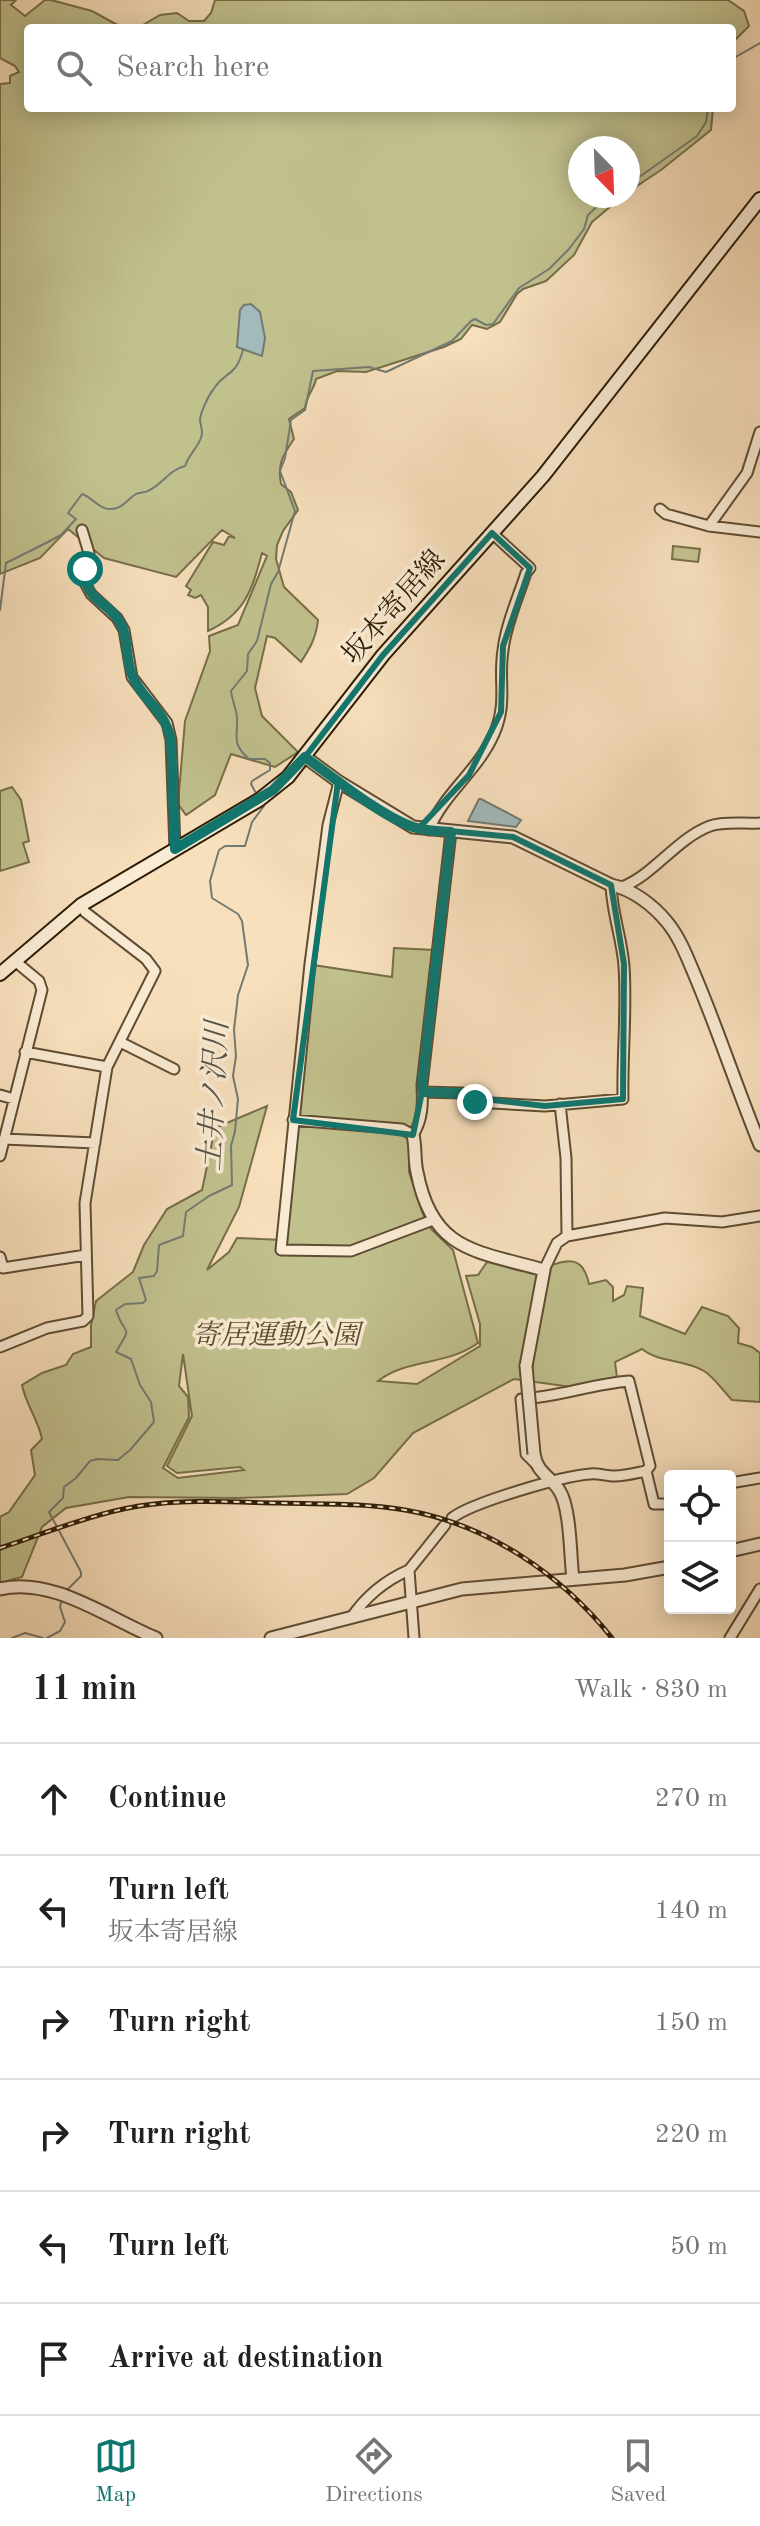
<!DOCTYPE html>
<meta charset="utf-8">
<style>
:root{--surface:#fff;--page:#f6f6f6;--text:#202124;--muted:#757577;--line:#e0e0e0;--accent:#0f766e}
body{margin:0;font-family:"Old Standard TT","Noto Serif JP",serif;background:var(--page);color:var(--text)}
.controls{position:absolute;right:24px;bottom:24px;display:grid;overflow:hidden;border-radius:8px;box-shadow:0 4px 20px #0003}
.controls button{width:72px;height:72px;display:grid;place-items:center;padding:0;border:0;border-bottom:2px solid var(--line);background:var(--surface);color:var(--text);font:40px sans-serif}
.compass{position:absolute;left:568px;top:136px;width:72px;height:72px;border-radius:50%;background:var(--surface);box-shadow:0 4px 20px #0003;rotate:157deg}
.stop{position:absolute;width:24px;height:24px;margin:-18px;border:6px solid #0f766e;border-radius:50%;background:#fff}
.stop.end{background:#0f766e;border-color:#fff;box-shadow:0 2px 8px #0008}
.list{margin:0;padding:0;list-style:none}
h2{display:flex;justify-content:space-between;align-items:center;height:104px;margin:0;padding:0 32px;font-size:34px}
h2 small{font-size:26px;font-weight:400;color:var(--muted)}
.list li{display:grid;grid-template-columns:52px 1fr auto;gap:24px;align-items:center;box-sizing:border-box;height:112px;padding:0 32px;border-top:2px solid var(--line)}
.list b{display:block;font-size:30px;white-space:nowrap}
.list p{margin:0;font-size:26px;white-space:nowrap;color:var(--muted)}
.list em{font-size:26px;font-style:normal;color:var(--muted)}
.icon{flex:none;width:44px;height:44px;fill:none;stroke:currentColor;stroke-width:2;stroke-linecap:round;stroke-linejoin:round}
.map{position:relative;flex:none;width:760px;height:1638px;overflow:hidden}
.search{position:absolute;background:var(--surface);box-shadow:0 4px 20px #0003;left:24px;right:24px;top:24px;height:88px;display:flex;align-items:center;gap:20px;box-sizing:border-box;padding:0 28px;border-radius:8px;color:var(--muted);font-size:30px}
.sheet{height:776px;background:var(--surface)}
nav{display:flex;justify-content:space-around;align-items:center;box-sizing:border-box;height:112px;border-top:2px solid var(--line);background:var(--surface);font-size:22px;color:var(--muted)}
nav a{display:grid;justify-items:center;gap:4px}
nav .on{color:var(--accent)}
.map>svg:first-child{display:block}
.green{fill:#c1c18e;stroke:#766e48;stroke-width:2;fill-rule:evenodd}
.water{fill:#a3babc;stroke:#737a72;stroke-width:2}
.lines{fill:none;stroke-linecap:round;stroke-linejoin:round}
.stream{stroke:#737a72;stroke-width:2}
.minor-casing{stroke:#5f4c32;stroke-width:13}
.tertiary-casing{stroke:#5f4c32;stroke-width:15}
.secondary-casing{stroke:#2c1b03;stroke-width:16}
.minor{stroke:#faebd4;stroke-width:9}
.tertiary{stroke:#faebd4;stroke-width:11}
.secondary{stroke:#faebd4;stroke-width:12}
.rail-casing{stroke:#2c1b03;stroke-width:5}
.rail{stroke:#faebd4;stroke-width:2;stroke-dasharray:6;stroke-linecap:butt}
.tertiary-bridge-casing{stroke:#5f4c32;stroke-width:15;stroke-linecap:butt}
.tertiary-bridge{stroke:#faebd4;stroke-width:11}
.route{stroke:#0f766e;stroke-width:10}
.marked{fill:none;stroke:#0f766e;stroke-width:6;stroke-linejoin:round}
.labels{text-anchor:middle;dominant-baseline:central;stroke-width:7;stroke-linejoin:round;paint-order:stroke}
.street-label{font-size:28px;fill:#2c1b03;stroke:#faebd4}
.park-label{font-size:28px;font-style:italic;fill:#594d2d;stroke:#faebd4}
.water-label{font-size:30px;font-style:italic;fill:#565344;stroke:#faebd4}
</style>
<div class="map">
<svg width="760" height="1638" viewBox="0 0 760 1638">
<rect width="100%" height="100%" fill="#f8e0bd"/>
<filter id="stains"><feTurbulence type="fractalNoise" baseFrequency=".0025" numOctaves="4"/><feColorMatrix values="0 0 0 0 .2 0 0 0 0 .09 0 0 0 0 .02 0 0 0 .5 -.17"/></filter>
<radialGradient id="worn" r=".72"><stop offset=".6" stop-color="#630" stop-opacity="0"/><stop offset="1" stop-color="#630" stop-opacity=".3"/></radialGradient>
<path class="green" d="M0 0H16L11 5 25 16 45 0H51L92 11 123 28H28V108H713L711 130 661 170 628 192V148H580V196H623L592 222 574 255 546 281 523 289 517 294 500 322 487 329 472 325 461 339 444 347 366 372 337 371 316 379C314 390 307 394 305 408L289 419 294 439C283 455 277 464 281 484L291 492 298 510 283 531 277 545 276 559 284 587 318 620C316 638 310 648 301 662L275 638 267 636 255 688 262 716 298 752 275 767 231 754 215 795 186 815 178 804 185 721 210 651 209 636 238 625 267 556 262 553C252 590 245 614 208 631V607L201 595 195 598 188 595 191 590 186 586 213 542 224 545 229 536 235 538 222 530 176 577 104 558 68 529 40 558 0 574V84L10 83V76L19 72 15 66 0 58Z
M215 0H728L744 11 749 26 732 43V28H138L160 15 177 13 189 21H204L211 13Z
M673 546 700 549 698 562 672 559Z
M12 787 21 800 29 841 23 843 29 862 0 871V791Z
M394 948 434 950 417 1114 409 1151V1172L423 1214 431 1229 453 1250 478 1343C446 1366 408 1358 378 1381L417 1384 480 1346V1324L466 1276 478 1275 487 1262C500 1263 513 1271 525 1271 551 1272 580 1241 589 1284L606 1280 613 1287V1301L624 1295 627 1286 643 1288 640 1316 685 1334 702 1307 728 1316 739 1328 738 1343 752 1347 760 1353V1402L732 1400C723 1391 714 1377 704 1371 685 1359 659 1363 642 1349L615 1362 617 1378 593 1390 514 1379 413 1433 374 1478 347 1494 238 1498 129 1497 66 1508 42 1527 22 1577 0 1583V1517L9 1512 35 1475 31 1450 42 1439C38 1419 26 1405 22 1385L42 1373 66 1365 73 1354 91 1347V1325L96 1301 133 1272 144 1245 167 1209 202 1190 215 1128 267 1106 239 1207 207 1270 229 1252 237 1238 283 1240 313 965 392 977ZM183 1354 192 1416 167 1466 177 1473 240 1467 244 1470 178 1478 163 1468 189 1417 188 1397 179 1386Z"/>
<path class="water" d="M251 304 260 312 265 338 262 356 237 347 240 310 244 305Z
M479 799H481L521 820 516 827 468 821Z"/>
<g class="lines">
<path class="stream" d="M732 59 760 43
M628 185 697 136 706 122 708 108
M0 610 6 563 48 542 61 535 76 519 68 513 82 494C92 497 99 509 109 509 122 510 126 500 136 494 140 492 145 493 148 491 163 484 169 470 185 466 189 455 197 448 201 438 204 431 200 426 200 419 201 412 208 396 213 390 225 370 235 379 243 350
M257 795 251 784 252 781 270 770V763L265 759H249C231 743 238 738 237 717 236 708 232 700 231 691L247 671 248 654 257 641 271 584 278 572 295 511 280 471 285 458 291 420 305 410 313 371 369 367 386 372 452 341 471 321 475 319 486 325 493 324 519 288 549 269 569 249 584 229 588 215 608 196
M67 1590 81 1576V1572L49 1512 63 1498 64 1487 76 1478 90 1461 97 1459 118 1460 130 1450 154 1422 151 1402 140 1385 131 1359 116 1352C134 1322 125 1339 116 1310L125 1304 143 1303 146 1300 139 1278 154 1276 157 1271 159 1245 183 1236 186 1212 209 1196 232 1185 231 1146 235 1131 238 1099 233 1076 236 1056 234 1030 238 995 248 965 242 921 238 914 212 898 210 881 219 850 225 846H245L252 822 264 806
M12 1638 25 1633 43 1638
M47 1638 60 1631 65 1622 60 1607 62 1599"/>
<g class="minor-casing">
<path id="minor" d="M660 509 666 514 709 526 760 532
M709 526 747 473 760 432
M82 530 89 553 85 583 91 594 117 618 124 630 132 677 167 723 171 740 175 849
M339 782 328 825 310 964 281 1250 351 1251 433 1220
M429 830C444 793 478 771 494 734 508 702 498 682 503 650 506 624 518 598 526 573L530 568 492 533
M622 887C655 874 676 839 710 826 723 821 745 824 760 823
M120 1042 174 1069
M25 1052 107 1067
M422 1092 462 1093 475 1102 545 1106 623 1099C622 1055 627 1010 624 966 622 939 612 913 611 885
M0 1095 14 1099
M560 1104 566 1158 567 1236
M293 1120 402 1129 413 1135C423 1120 423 1102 422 1085L451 832
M4 1139 95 1143
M0 1156 42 990 39 981 16 962
M0 1257 3 1268 86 1255
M544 1270 557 1243 567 1236 665 1218 722 1222 760 1216
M0 1347 47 1328 83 1321 88 1316 85 1203 107 1067 155 971 146 959 85 912 81 905
M646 1471 654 1504H670
M730 1483 760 1478
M452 1518C473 1502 563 1476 590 1474 598 1473 606 1476 615 1476 625 1476 636 1473 646 1471L650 1466 629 1381C592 1384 558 1397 521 1399L526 1454 535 1463
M351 1618C366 1596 386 1580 409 1570
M414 1638 409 1570 445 1525
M730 1638 760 1589"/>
</g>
<g class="tertiary-casing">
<path id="tertiary" d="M305 757 339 782 413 827 513 837 611 885C632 889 653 905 667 922 681 939 689 962 698 983 720 1036 738 1091 760 1145
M413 1135C416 1147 414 1160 417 1172 432 1252 477 1251 544 1270L526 1366
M534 1454C537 1473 550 1476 559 1490 571 1508 570 1557 573 1579
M730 1551 760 1544
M0 1589C52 1576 109 1619 156 1638
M271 1638 462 1589 625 1575 670 1567"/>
</g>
<g class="secondary-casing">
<path id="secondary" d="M0 974 81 905 259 800 288 777 383 655 543 476 760 199"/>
</g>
<use href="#minor" class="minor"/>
<use href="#tertiary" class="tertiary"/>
<use href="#secondary" class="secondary"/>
<g class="rail-casing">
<path id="rail" d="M0 1548C46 1533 91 1514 139 1506 185 1499 232 1502 278 1503 321 1504 363 1503 405 1510 487 1524 561 1574 612 1638"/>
</g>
<use href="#rail" class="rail"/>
<g class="tertiary-bridge-casing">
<path id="tertiary-bridge" d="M526 1366 534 1454"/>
</g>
<use href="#tertiary-bridge" class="tertiary-bridge"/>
</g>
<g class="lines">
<path class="route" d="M85 569C84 599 102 598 117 618 130 634 124 659 133 677 144 703 163 706 171 740L175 849 273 790 305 757C333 777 381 816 413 827 425 831 439 831 451 832L422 1085V1092L462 1093 475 1102"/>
</g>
<path class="marked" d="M492 533 530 568 503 646 501 712 469 775 419 828 513 837 611 885 624 964 623 1099 545 1106 422 1092 413 1135 293 1120 338 782 305 757 383 655Z"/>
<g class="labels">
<g class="street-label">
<text transform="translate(395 608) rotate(-49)">坂本寄居線</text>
</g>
<g class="park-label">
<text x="276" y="1337">寄居運動公園</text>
</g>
<g class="water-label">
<text transform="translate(215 1096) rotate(-87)">土井ノ沢川</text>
</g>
</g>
<rect width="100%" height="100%" filter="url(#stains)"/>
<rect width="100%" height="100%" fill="url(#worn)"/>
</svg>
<div class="controls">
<button><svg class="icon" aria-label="locate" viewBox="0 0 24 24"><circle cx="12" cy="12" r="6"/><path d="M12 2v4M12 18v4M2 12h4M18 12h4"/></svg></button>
<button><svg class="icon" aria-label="layers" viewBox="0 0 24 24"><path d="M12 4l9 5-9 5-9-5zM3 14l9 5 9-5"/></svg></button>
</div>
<svg class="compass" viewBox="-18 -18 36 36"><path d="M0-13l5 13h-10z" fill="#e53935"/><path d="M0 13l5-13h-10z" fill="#757577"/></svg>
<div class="stop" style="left:85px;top:569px"></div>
<div class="stop end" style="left:475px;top:1102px"></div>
<div class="search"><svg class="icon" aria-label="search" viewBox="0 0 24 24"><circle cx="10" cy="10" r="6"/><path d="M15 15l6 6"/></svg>Search here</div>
</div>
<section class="sheet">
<h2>11 min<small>Walk · 830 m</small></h2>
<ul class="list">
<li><svg class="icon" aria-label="ahead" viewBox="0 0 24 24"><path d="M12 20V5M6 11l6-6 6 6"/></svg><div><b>Continue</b></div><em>270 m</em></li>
<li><svg class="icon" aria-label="left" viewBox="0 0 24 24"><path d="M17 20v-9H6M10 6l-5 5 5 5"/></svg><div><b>Turn left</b><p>坂本寄居線</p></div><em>140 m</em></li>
<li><svg class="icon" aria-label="right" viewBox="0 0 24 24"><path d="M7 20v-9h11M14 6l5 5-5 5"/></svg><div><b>Turn right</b></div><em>150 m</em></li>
<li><svg class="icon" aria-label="right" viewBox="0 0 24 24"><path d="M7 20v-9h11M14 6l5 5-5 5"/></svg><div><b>Turn right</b></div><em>220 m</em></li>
<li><svg class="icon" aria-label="left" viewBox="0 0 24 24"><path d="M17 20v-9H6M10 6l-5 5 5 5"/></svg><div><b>Turn left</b></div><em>50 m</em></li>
<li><svg class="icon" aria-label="arrive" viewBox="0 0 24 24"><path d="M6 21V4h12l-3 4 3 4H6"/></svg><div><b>Arrive at destination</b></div></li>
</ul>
</section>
<nav>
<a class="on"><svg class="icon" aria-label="map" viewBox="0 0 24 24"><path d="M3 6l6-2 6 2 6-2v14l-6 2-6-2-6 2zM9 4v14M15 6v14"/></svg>Map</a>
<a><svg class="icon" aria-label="directions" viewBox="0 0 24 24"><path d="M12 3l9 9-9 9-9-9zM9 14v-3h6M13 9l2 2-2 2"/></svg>Directions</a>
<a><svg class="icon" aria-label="saved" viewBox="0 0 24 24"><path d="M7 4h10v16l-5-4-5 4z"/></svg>Saved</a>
</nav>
